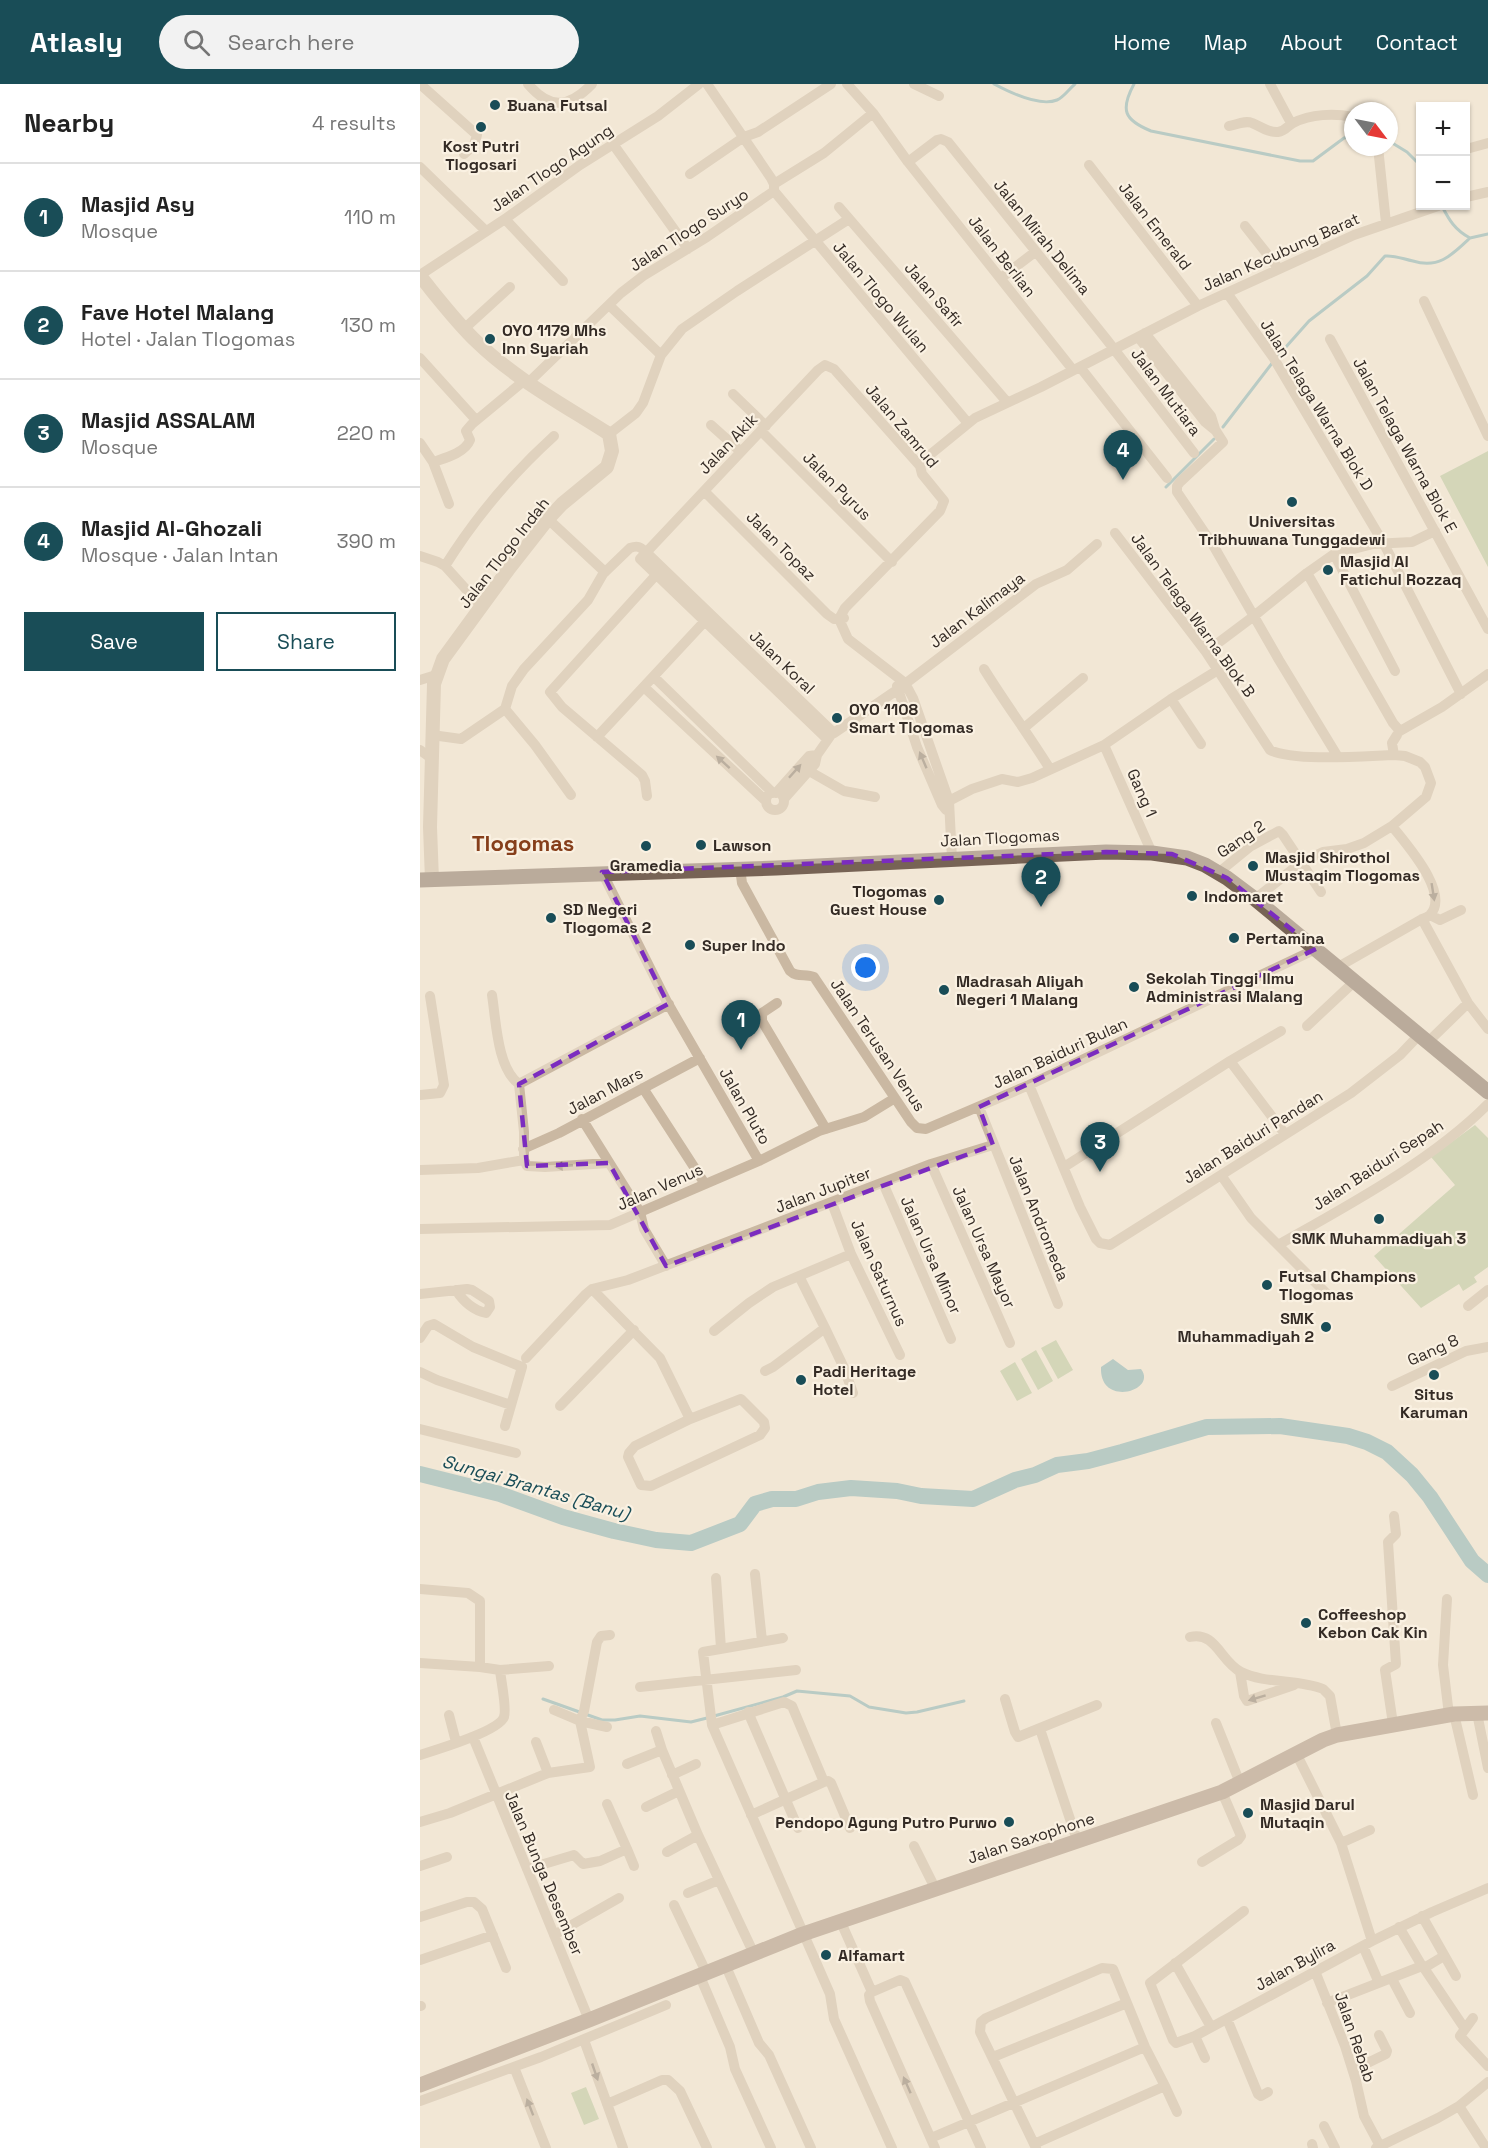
<!DOCTYPE html>
<meta charset="utf-8">
<style>
:root{--surface:#fff;--page:#f2f2f2;--text:#222;--muted:#767676;--line:#e0e0e0;--accent:#194d57}
body{margin:0;font-family:"Space Grotesk",sans-serif;background:var(--page);color:var(--text)}
.controls{position:absolute;right:18px;top:18px;display:grid;overflow:hidden;border-radius:0px;box-shadow:0 2px 4px #0004}
.controls button{width:54px;height:54px;display:grid;place-items:center;padding:0;border:0;border-bottom:2px solid var(--line);background:var(--surface);color:var(--text);font:30px sans-serif}
.compass{position:absolute;left:924px;top:18px;width:54px;height:54px;border-radius:50%;background:var(--surface);box-shadow:0 2px 4px #0004;rotate:122deg}
.you{position:absolute;left:446px;top:884px;width:21px;height:21px;margin:-15px;border:4px solid #fff;border-radius:50%;background:#1a73e8;box-shadow:0 0 0 9px #1a73e833}
.badge{display:grid;place-items:center;width:39px;height:39px;border-radius:50%;background:var(--accent);color:#fff;font-size:20px;font-weight:700}
.pin{position:absolute;translate:-50% -50px;filter:drop-shadow(0 2px 3px #0008)}
.pin::after{content:'';position:absolute;top:32px;width:21px;height:18px;background:inherit;clip-path:polygon(0 0,100% 0,50% 100%)}
.list{margin:0;padding:0;list-style:none}
h2{display:flex;justify-content:space-between;align-items:center;height:78px;margin:0;padding:0 24px;font-size:26px}
h2 small{font-size:20px;font-weight:400;color:var(--muted)}
.list li{display:grid;grid-template-columns:39px 1fr auto;gap:18px;align-items:center;box-sizing:border-box;height:108px;padding:0 24px;border-top:2px solid var(--line)}
.list b{display:block;font-size:22px;white-space:nowrap}
.list p{margin:0;font-size:20px;white-space:nowrap;color:var(--muted)}
.list em{font-size:20px;font-style:normal;color:var(--muted)}
.actions{display:flex;gap:12px;padding:18px 24px}
.actions a{flex:1;padding:14px 0;border:2px solid var(--accent);border-radius:0px;text-align:center;font-size:21px;color:var(--accent)}
.actions .main{background:var(--accent);color:#fff}
.icon{flex:none;width:33px;height:33px;fill:none;stroke:currentColor;stroke-width:2;stroke-linecap:round;stroke-linejoin:round}
.map{position:relative;flex:none;width:1068px;height:2064px;overflow:hidden}
header{display:flex;align-items:center;gap:36px;box-sizing:border-box;height:84px;padding:0 30px;background:var(--accent);color:#fff}
header strong{font-size:28px}
nav{display:flex;gap:33px;margin-inline-start:auto;font-size:21px}
.search{width:420px;height:54px;background:var(--page);display:flex;align-items:center;gap:15px;box-sizing:border-box;padding:0 21px;border-radius:33px;color:var(--muted);font-size:22px}
main{display:flex}
aside{flex:1;background:var(--surface)}
.map>svg:first-child{display:block}
.green{fill:#afc196}
.water{fill:#74a8b0}
.lines{fill:none;stroke-linecap:round;stroke-linejoin:round}
.stream{stroke:#74a8b0;stroke-width:3}
.river{stroke:#74a8b0;stroke-width:16}
.minor{stroke:#cab8a2;stroke-width:10}
.tertiary{stroke:#cab8a2;stroke-width:14}
.secondary{stroke:#9d8673;stroke-width:15}
.primary{stroke:#776355;stroke-width:15}
.oneway{fill:#786a5d}
.marked{fill:none;stroke:#7b2cbf;stroke-width:4.5;stroke-dasharray:12 8;stroke-linejoin:round}
.poi-dot{fill:#194d57;stroke:#faf1e2;stroke-width:2}
.labels{text-anchor:middle;dominant-baseline:central;stroke-width:4.5;stroke-linejoin:round;paint-order:stroke}
.poi-label{font-size:16px;font-weight:bold;fill:#342b25;stroke:#faf1e2;text-anchor:start}
.street-label{font-size:16px;fill:#342b25;stroke:#faf1e2}
.water-label{font-size:18px;font-style:italic;fill:#194d57;stroke:#faf1e2}
.district-label{font-size:22px;font-weight:bold;fill:#863e1a;stroke:#faf1e2}
</style>
<header>
<strong>Atlasly</strong>
<div class="search"><svg class="icon" aria-label="search" viewBox="0 0 24 24"><circle cx="10" cy="10" r="6"/><path d="M15 15l6 6"/></svg>Search here</div>
<nav><a>Home</a><a>Map</a><a>About</a><a>Contact</a></nav>
</header>
<main>
<aside>
<h2>Nearby<small>4 results</small></h2>
<ul class="list">
<li><span class="badge">1</span><div><b>Masjid Asy</b><p>Mosque</p></div><em>110 m</em></li>
<li><span class="badge">2</span><div><b>Fave Hotel Malang</b><p>Hotel · Jalan Tlogomas</p></div><em>130 m</em></li>
<li><span class="badge">3</span><div><b>Masjid ASSALAM</b><p>Mosque</p></div><em>220 m</em></li>
<li><span class="badge">4</span><div><b>Masjid Al-Ghozali</b><p>Mosque · Jalan Intan</p></div><em>390 m</em></li>
</ul>
<div class="actions"><a class="main">Save</a><a>Share</a></div>
</aside>
<div class="map">
<svg width="1068" height="2064" viewBox="0 0 1068 2064">
<rect width="100%" height="100%" fill="#f2e7d6"/>
<path class="green" d="M1068 367V483L1020 392Z
M1055 1041 1068 1054V1183L1054 1193 1057 1198 1043 1207 1039 1200 1001 1224 954 1172 1035 1101 1011 1073Z
M636 1256 653 1286 638 1295 621 1264Z
M616 1266 633 1297 618 1306 601 1275Z
M595 1278 612 1309 597 1317 580 1287Z
M166 2003 179 2035 164 2041 151 2009Z"/>
<path class="water" d="M693 1275 708 1286 721 1285C738 1307 679 1324 681 1283Z"/>
<g class="lines">
<path class="stream" d="M574 0C589 8 620 23 637 16 644 13 649 5 655 0
M714 0C700 26 704 36 731 47L880 77H893L924 54 933 52
M969 57 987 68 1000 81
M1022 122C1029 136 1035 146 1050 154L1068 150
M857 273 889 237 947 192 965 172C975 171 983 175 993 177 1019 185 1032 171 1050 154
M803 343 853 278
M746 403 794 355
M123 1615 182 1636H195L220 1632 271 1638 287 1634
M294 1632 363 1613 377 1607 430 1612 449 1623 486 1629 497 1628 544 1617"/>
<path class="river" d="M0 1390 80 1410 143 1433 194 1447 236 1456 271 1459 320 1440 335 1420 352 1415H376L398 1408 431 1404 477 1407 501 1412 553 1415 595 1396 615 1391 637 1381 668 1377 702 1368 787 1343 860 1342 928 1352 947 1358 967 1368 992 1391 1010 1413 1052 1477 1068 1491"/>
<path class="minor" d="M0 0 57 51 54 61 44 70
M108 0C130 26 149 24 172 0
M287 0 351 94 354 100V107
M427 0 453 29 488 78 653 286
M494 0 519 12
M850 0 871 39
M809 42C816 41 825 36 832 39 840 42 848 49 858 48 866 47 868 41 873 39 891 30 914 29 933 33
M193 60 268 165
M958 63 966 139
M1050 64 1068 59
M488 78 517 56 521 55 528 58 687 256 774 369
M669 81 778 222
M0 83 66 147
M270 90 324 53 338 48 411 0
M354 100 404 69 453 29
M354 107 547 338
M1046 113 1068 108
M419 123 587 318
M85 135 143 197
M825 142 859 185
M0 191 85 135 160 81 238 32 279 0
M581 194 615 168
M807 209 853 273 964 460 1041 610
M1004 217 1068 352
M190 222 241 271
M45 244 90 203
M725 249 791 332 795 345
M718 253 785 338 796 347 803 358 760 398 757 402V408L793 461 859 576 918 673
M910 255 1068 545
M0 274 56 336
M660 283 747 394
M109 298 201 209 223 192 287 153 354 107
M313 310 346 342
M291 341 320 367
M341 347 472 478
M189 350 216 329 223 319 241 271 262 245 317 207 429 135
M0 359 13 378 29 420
M13 378C25 374 45 369 50 356L46 347 52 340 105 296
M500 382 506 374 555 334 621 303 778 222 934 151 1018 122
M284 407 407 530 414 535 424 534
M128 435 185 488
M695 449 786 568 850 666C875 678 945 672 974 671
M914 470 975 587
M0 472 18 478 25 482 62 523
M25 482C55 434 92 390 134 352
M887 489 973 639 980 647
M786 568 834 532 887 489 914 470 953 460 992 458 1015 447
M564 585C585 619 609 651 630 685
M234 593 353 709
M0 596 16 591
M477 602 497 663 522 721 526 726
M225 604 346 717
M751 615 781 660
M85 625 115 661 151 711
M604 644 663 594
M980 647 1022 623 1068 590
M12 651 41 655 85 625 92 602 104 585 168 516 183 490 210 464C218 461 220 463 226 468L414 649 477 606 616 500 647 486 677 460
M177 653 285 537
M407 655 220 475 398 286 405 281 414 285 500 382 502 390 524 417 520 427 425 524 419 535 428 555 485 599 493 614 529 717 532 775
M684 661 732 769
M0 666 11 674
M389 687 424 707 455 713
M346 717a9 9 0 1 1 18 0a9 9 0 1 1-18 0Z
M356 709 389 672 397 671
M227 712 225 697 222 691 142 623 130 608 236 491
M364 715 395 680 397 671 411 651
M525 719 552 705 582 695 598 698 612 694 684 661 751 615 798 586
M320 784 322 799 370 887C377 894 386 889 394 893L491 1038 497 1044 506 1045 609 1001 896 865
M182 788 246 916 339 1077
M798 789 831 762 859 747 863 751 901 808
M835 815 882 778 903 768 927 765 944 759 972 742 1006 713 1011 699 1005 683 1000 678 985 672 974 671 972 659 977 651
M1010 831 1020 836 1041 826
M1002 835 1048 919 1068 945
M918 883 1002 835C1005 834 1008 833 1010 831 1031 809 985 759 972 742
M72 911C76 936 77 984 99 1000
M357 919 342 929V937L406 1045
M887 942 935 897
M1008 958 1048 919
M810 977 865 1050
M99 1000 249 920
M99 1000 104 1048V1076L107 1082 125 1083 189 1079
M609 1001 660 1123 676 1155 680 1159 690 1161 931 1009 980 971 999 951
M223 1004 285 1100
M0 1011 20 1009 24 1001 10 912
M559 1023 638 1220
M162 1035 220 1128 224 1145 246 1182
M103 1065 139 1049 280 974
M511 1080 590 1259
M644 1083 810 977 861 947
M0 1086 58 1084 104 1076
M801 1091 831 1134 907 1210
M463 1099 531 1255
M412 1119 431 1170 480 1271
M0 1145 190 1141 339 1077 399 1047 444 1033 475 1014
M858 1161C927 1122 1013 1076 1068 1020
M172 1205 240 1274 270 1335
M0 1210 47 1205 52 1206 69 1217 70 1223 66 1229C53 1226 43 1217 36 1206
M1048 1222 1068 1206
M405 1244 424 1284 433 1309
M294 1247 329 1219 353 1203 431 1170
M0 1254 8 1242 14 1240 53 1263 102 1283 85 1342
M106 1274 166 1210 172 1205 208 1196 511 1080 573 1061
M345 1287 353 1283 405 1244 379 1192
M0 1288 17 1296 91 1321
M972 1302 1046 1267 1068 1263
M321 1315 344 1338 345 1344 340 1351 231 1402 221 1401 208 1373 209 1369 215 1362 270 1335Z
M140 1322 214 1246
M0 1345 96 1369
M335 1490 342 1557
M296 1494 301 1564
M0 1505 48 1509 60 1517V1583
M1027 1515 1023 1581 1029 1631
M770 1553C796 1547 800 1577 821 1588 845 1600 879 1595 903 1605L910 1612 917 1651
M363 1554 283 1568 292 1641 410 1910 414 1935 472 2064
M0 1579 60 1583 80 1586 129 1582
M820 1588 824 1612 827 1617 874 1601
M220 1603 376 1586
M585 1615 595 1648 598 1653 677 1621
M328 1628 378 1744
M1057 1629 1068 1684
M1034 1630 1053 1711
M29 1631 36 1658
M796 1639 820 1699
M973 1640 965 1586 976 1580 968 1458 976 1450 974 1432
M292 1641 364 1618 372 1622 404 1698 408 1697 411 1699 430 1744
M187 1643 160 1637 164 1627 177 1558 181 1552 190 1551
M620 1645 657 1756
M236 1647 242 1666
M53 1653 169 1936
M116 1658 128 1689
M0 1671C16 1666 79 1647 84 1633 87 1624 81 1597 80 1586
M877 1671 921 1759 952 1857
M207 1680 242 1666 278 1751 334 1870
M252 1691 276 1680
M226 1723 259 1707
M331 1731 404 1698
M0 1738 30 1729 128 1689 170 1683 160 1637 134 1626
M921 1759 950 1746
M494 1762 515 1804
M207 1765 214 1782
M247 1768 278 1751
M782 1778 818 1756 821 1752 802 1708
M0 1782 27 1773
M107 1785 154 1771 163 1780 180 1777 207 1765 187 1720
M268 1809 299 1796
M254 1821 286 1888
M824 1827 730 1899 753 1956 756 1959 775 1952 952 1857 1012 1828 1068 1804
M1002 1832 1036 1892
M0 1833 47 1818H54L62 1825 86 1884
M420 1836 452 1908 449 1911 450 1917 515 2064
M979 1843 1002 1882
M134 1851 199 1814
M943 1862 959 1899
M0 1876 73 1851
M755 1879 791 1943
M305 1880 339 1959 349 1971 391 2064
M1004 1884 1045 1945 1040 1952 1068 1982
M895 1887 925 1962 936 1997 944 2032 960 2062
M279 1890 310 1963 315 1985 351 2064
M972 1895 990 1929
M452 1908 480 1896 485 1898 561 2064
M907 1919 1002 1882 1004 1884 1024 1872
M0 1922H1
M807 1935 838 2010 841 2012 848 2008
M1045 1945 1053 1934
M775 1952 785 1974
M164 1956 203 2064
M573 1973 707 1919
M94 1983 126 2064
M933 1986 966 1970 967 1967 959 1951
M745 2002 757 2028
M0 2017 121 1973 246 1921
M187 2020 242 1996H248L260 2007 287 2064
M1039 2022 1066 2064
M904 2042 915 2064
M511 2054 725 1963
M614 2060 745 2002 725 1963 693 1885 682 1884 566 1934 561 1938 560 1948 616 2064
M892 2060 893 2064
M956 2064 1018 2034 1039 2022 1068 1998"/>
<path class="tertiary" d="M0 192C18 214 36 238 57 258 95 295 144 321 189 350L192 367 187 383 142 420 128 435 88 486 23 575 14 600 10 743 12 796"/>
<path class="secondary" d="M0 2001 169 1936 383 1850 802 1708 903 1656 917 1651 1034 1630 1068 1629"/>
<path class="primary" d="M0 796 356 784 686 768 732 769 767 774 785 781 807 794 835 815 1068 1008"/>
</g>
<defs><path id="oneway-solid" d="M-6-.8H1V-3.2L6.5 0L1 3.2V.8H-6Z" transform="scale(1.5)"/></defs>
<g class="oneway">
<use href="#oneway-solid" transform="translate(503 676) rotate(-113)"/>
<use href="#oneway-solid" transform="translate(303 678) rotate(-138)"/>
<use href="#oneway-solid" transform="translate(375 687) rotate(-48)"/>
<use href="#oneway-solid" transform="translate(1013 808) rotate(81)"/>
<use href="#oneway-solid" transform="translate(144 1082) rotate(176)"/>
<use href="#oneway-solid" transform="translate(837 1614) rotate(163)"/>
<use href="#oneway-solid" transform="translate(175 1988) rotate(71)"/>
<use href="#oneway-solid" transform="translate(487 2001) rotate(-114)"/>
<use href="#oneway-solid" transform="translate(110 2023) rotate(-111)"/>
</g>
<path d="M0 0H1068V2064H0ZM686 768 752 770 807 794 896 865 559 1023 573 1061 246 1182 189 1079 107 1082 99 1000 248 920 182 788Z" fill="#f2e7d6" fill-opacity=".55" fill-rule="evenodd"/>
<path class="marked" d="M686 768 752 770 807 794 896 865 559 1023 573 1061 246 1182 189 1079 107 1082 99 1000 248 920 182 788Z"/>
<g class="poi-dot">
<circle cx="75" cy="21" r="6"/>
<circle cx="61" cy="43" r="6"/>
<circle cx="70" cy="255" r="6"/>
<circle cx="872" cy="418" r="6"/>
<circle cx="908" cy="486" r="6"/>
<circle cx="417" cy="634" r="6"/>
<circle cx="281" cy="761" r="6"/>
<circle cx="226" cy="762" r="6"/>
<circle cx="833" cy="782" r="6"/>
<circle cx="772" cy="812" r="6"/>
<circle cx="519" cy="816" r="6"/>
<circle cx="131" cy="834" r="6"/>
<circle cx="814" cy="854" r="6"/>
<circle cx="270" cy="861" r="6"/>
<circle cx="714" cy="903" r="6"/>
<circle cx="524" cy="906" r="6"/>
<circle cx="959" cy="1135" r="6"/>
<circle cx="847" cy="1201" r="6"/>
<circle cx="906" cy="1243" r="6"/>
<circle cx="1014" cy="1291" r="6"/>
<circle cx="381" cy="1296" r="6"/>
<circle cx="886" cy="1539" r="6"/>
<circle cx="828" cy="1729" r="6"/>
<circle cx="589" cy="1738" r="6"/>
<circle cx="406" cy="1871" r="6"/>
</g>
<g class="labels">
<g class="poi-label">
<text x="87" y="21">Buana Futsal</text>
<text x="61" y="62" text-anchor="middle">Kost Putri<tspan x="61" dy="18">Tlogosari</tspan></text>
<text x="82" y="246">OYO 1179 Mhs<tspan x="82" dy="18">Inn Syariah</tspan></text>
<text x="872" y="437" text-anchor="middle">Universitas<tspan x="872" dy="18">Tribhuwana Tunggadewi</tspan></text>
<text x="920" y="477">Masjid Al<tspan x="920" dy="18">Fatichul Rozzaq</tspan></text>
<text x="429" y="625">OYO 1108<tspan x="429" dy="18">Smart Tlogomas</tspan></text>
<text x="293" y="761">Lawson</text>
<text x="845" y="773">Masjid Shirothol<tspan x="845" dy="18">Mustaqim Tlogomas</tspan></text>
<text x="226" y="781" text-anchor="middle">Gramedia</text>
<text x="507" y="807" text-anchor="end">Tlogomas<tspan x="507" dy="18">Guest House</tspan></text>
<text x="784" y="812">Indomaret</text>
<text x="143" y="825">SD Negeri<tspan x="143" dy="18">Tlogomas 2</tspan></text>
<text x="826" y="854">Pertamina</text>
<text x="282" y="861">Super Indo</text>
<text x="726" y="894">Sekolah Tinggi Ilmu<tspan x="726" dy="18">Administrasi Malang</tspan></text>
<text x="536" y="897">Madrasah Aliyah<tspan x="536" dy="18">Negeri 1 Malang</tspan></text>
<text x="959" y="1154" text-anchor="middle">SMK Muhammadiyah 3</text>
<text x="859" y="1192">Futsal Champions<tspan x="859" dy="18">Tlogomas</tspan></text>
<text x="894" y="1234" text-anchor="end">SMK<tspan x="894" dy="18">Muhammadiyah 2</tspan></text>
<text x="393" y="1287">Padi Heritage<tspan x="393" dy="18">Hotel</tspan></text>
<text x="1014" y="1310" text-anchor="middle">Situs<tspan x="1014" dy="18">Karuman</tspan></text>
<text x="898" y="1530">Coffeeshop<tspan x="898" dy="18">Kebon Cak Kin</tspan></text>
<text x="840" y="1720">Masjid Darul<tspan x="840" dy="18">Mutaqin</tspan></text>
<text x="577" y="1738" text-anchor="end">Pendopo Agung Putro Purwo</text>
<text x="418" y="1871">Alfamart</text>
</g>
<g class="street-label">
<text transform="translate(132 84) rotate(-34)">Jalan Tlogo Agung</text>
<text transform="translate(735 142) rotate(52)">Jalan Emerald</text>
<text transform="translate(269 146) rotate(-33)">Jalan Tlogo Suryo</text>
<text transform="translate(622 153) rotate(51)">Jalan Mirah Delima</text>
<text transform="translate(861 168) rotate(-24)">Jalan Kecubung Barat</text>
<text transform="translate(582 172) rotate(52)">Jalan Berlian</text>
<text transform="translate(514 211) rotate(49)">Jalan Safir</text>
<text transform="translate(461 213) rotate(50)">Jalan Tlogo Wulan</text>
<text transform="translate(746 308) rotate(53)">Jalan Mutiara</text>
<text transform="translate(897 321) rotate(58)">Jalan Telaga Warna Blok D</text>
<text transform="translate(482 342) rotate(50)">Jalan Zamrud</text>
<text transform="translate(308 360) rotate(-46)">Jalan Akik</text>
<text transform="translate(985 361) rotate(61)">Jalan Telaga Warna Blok E</text>
<text transform="translate(417 402) rotate(45)">Jalan Pyrus</text>
<text transform="translate(361 462) rotate(45)">Jalan Topaz</text>
<text transform="translate(84 469) rotate(-52)">Jalan Tlogo Indah</text>
<text transform="translate(557 526) rotate(-37)">Jalan Kalimaya</text>
<text transform="translate(773 531) rotate(54)">Jalan Telaga Warna Blok B</text>
<text transform="translate(362 578) rotate(44)">Jalan Koral</text>
<text transform="translate(722 709) rotate(66)">Gang 1</text>
<text transform="translate(580 754) rotate(-3)">Jalan Tlogomas</text>
<text transform="translate(821 755) rotate(-34)">Gang 2</text>
<text transform="translate(458 961) rotate(56)">Jalan Terusan Venus</text>
<text transform="translate(640 969) rotate(-25)">Jalan Baiduri Bulan</text>
<text transform="translate(185 1007) rotate(-28)">Jalan Mars</text>
<text transform="translate(325 1022) rotate(60)">Jalan Pluto</text>
<text transform="translate(833 1053) rotate(-32)">Jalan Baiduri Pandan</text>
<text transform="translate(958 1081) rotate(-33)">Jalan Baiduri Sepah</text>
<text transform="translate(240 1103) rotate(-24)">Jalan Venus</text>
<text transform="translate(403 1106) rotate(-21)">Jalan Jupiter</text>
<text transform="translate(619 1134) rotate(68)">Jalan Andromeda</text>
<text transform="translate(564 1163) rotate(66)">Jalan Ursa Mayor</text>
<text transform="translate(511 1171) rotate(66)">Jalan Ursa Minor</text>
<text transform="translate(459 1189) rotate(66)">Jalan Saturnus</text>
<text transform="translate(1013 1266) rotate(-24)">Gang 8</text>
<text transform="translate(611 1754) rotate(-18)">Jalan Saxophone</text>
<text transform="translate(124 1789) rotate(67)">Jalan Bunga Desember</text>
<text transform="translate(875 1881) rotate(-29)">Jalan Bylira</text>
<text transform="translate(935 1953) rotate(71)">Jalan Rebab</text>
</g>
<g class="water-label">
<text transform="translate(116 1403) rotate(16)">Sungai Brantas (Banu)</text>
</g>
<g class="district-label">
<text x="103" y="759">Tlogomas</text>
</g>
</g>
</svg>
<div class="controls">
<button>+</button>
<button>−</button>
</div>
<svg class="compass" viewBox="-18 -18 36 36"><path d="M0-13l5 13h-10z" fill="#e53935"/><path d="M0 13l5-13h-10z" fill="#767676"/></svg>
<div class="you"></div>
<div class="pin badge" style="left:321px;top:966px">1</div>
<div class="pin badge" style="left:621px;top:823px">2</div>
<div class="pin badge" style="left:680px;top:1088px">3</div>
<div class="pin badge" style="left:703px;top:396px">4</div>
</div>
</main>
